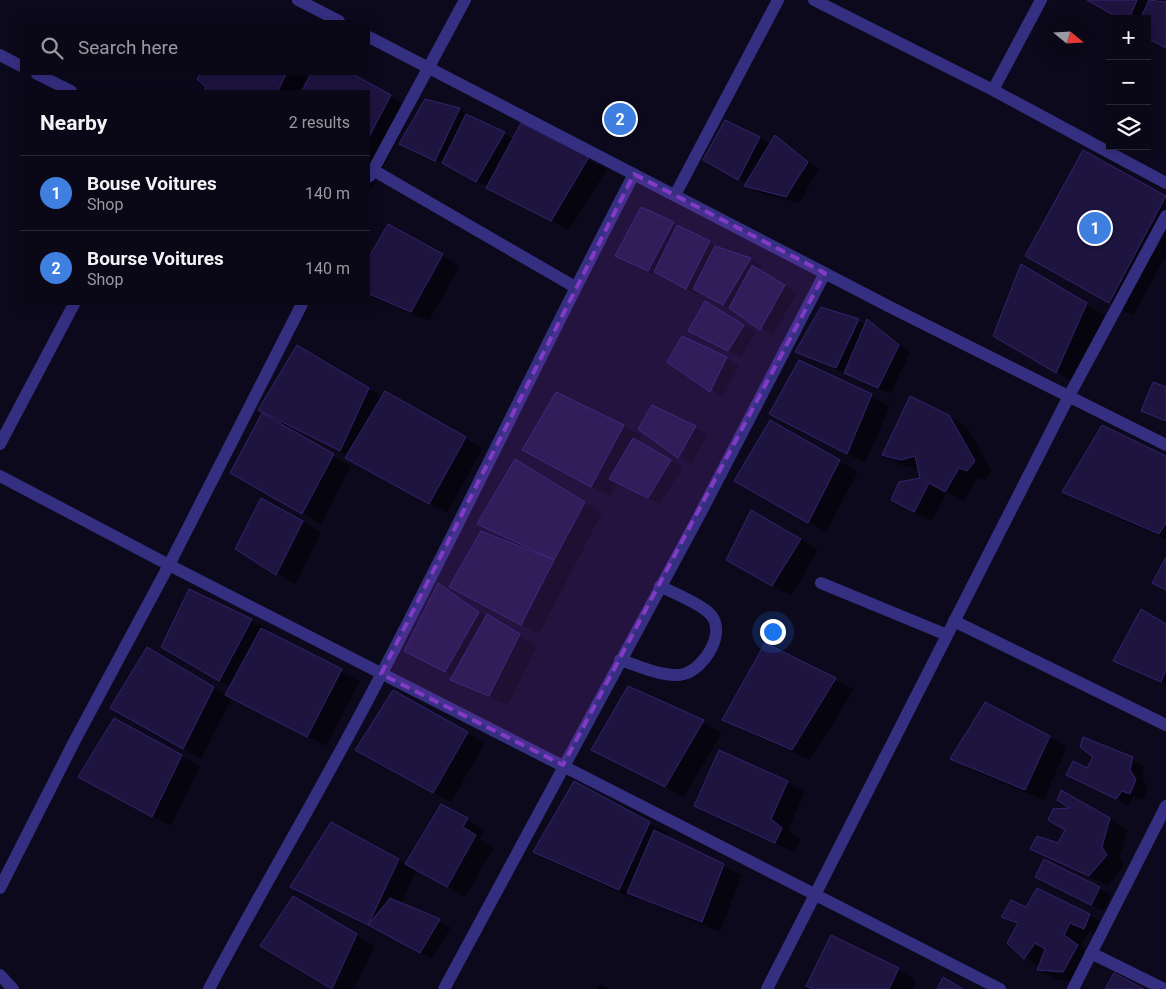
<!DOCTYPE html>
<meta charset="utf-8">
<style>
:root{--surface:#0a0716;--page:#13101f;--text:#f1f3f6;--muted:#9999a1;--line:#2a2835;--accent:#00d2f0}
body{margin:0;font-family:Roboto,sans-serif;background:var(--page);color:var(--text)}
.controls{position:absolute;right:15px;top:15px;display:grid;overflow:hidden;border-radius:0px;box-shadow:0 2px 12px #0003}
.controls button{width:45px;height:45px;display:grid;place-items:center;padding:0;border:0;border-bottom:1px solid var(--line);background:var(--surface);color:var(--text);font:25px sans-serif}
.compass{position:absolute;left:1046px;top:15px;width:45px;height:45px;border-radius:50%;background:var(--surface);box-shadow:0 2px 12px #0003;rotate:108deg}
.you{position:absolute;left:772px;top:631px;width:18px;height:18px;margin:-12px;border:4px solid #fff;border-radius:50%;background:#1a73e8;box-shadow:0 0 0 8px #1a73e833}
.badge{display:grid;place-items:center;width:32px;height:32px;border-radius:50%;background:var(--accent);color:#fff;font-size:16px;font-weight:700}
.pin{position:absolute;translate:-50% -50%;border:2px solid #fff;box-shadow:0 1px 5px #0006}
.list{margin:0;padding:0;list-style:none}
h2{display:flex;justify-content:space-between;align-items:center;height:65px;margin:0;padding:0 20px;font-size:21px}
h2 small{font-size:16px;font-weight:400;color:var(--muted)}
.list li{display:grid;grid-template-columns:32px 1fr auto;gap:15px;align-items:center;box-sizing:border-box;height:75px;padding:0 20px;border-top:1px solid var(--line)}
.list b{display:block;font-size:19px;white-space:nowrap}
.list p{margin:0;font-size:16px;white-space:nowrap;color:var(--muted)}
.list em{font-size:16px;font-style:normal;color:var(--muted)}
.icon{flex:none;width:28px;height:28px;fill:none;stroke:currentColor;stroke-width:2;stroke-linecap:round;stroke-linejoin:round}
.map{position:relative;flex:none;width:1166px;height:989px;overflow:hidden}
.search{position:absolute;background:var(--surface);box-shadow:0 2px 12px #0003;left:20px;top:20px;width:350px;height:55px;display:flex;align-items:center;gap:12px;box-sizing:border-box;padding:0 18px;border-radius:0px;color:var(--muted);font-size:19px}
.panel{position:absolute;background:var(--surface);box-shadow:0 2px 12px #0003;left:20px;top:90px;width:350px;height:215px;border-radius:0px}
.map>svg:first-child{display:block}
.shadow{fill:#0007}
.building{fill:#1e1440;stroke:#34236e}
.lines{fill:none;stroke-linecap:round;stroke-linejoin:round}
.minor{stroke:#352f81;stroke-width:12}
.marked{fill:#833bc5;fill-opacity:0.2;stroke:#833bc5;stroke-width:4;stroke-dasharray:10 6;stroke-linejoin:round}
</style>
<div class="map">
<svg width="1166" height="989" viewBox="0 0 1166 989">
<rect width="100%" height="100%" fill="#0d091d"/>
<path class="shadow" d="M1090 0H1159L1166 3V47L1147 19H1123Z
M201 74H308L300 91H205L208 87 198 79Z
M313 74H350L414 109 369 194V91H303Z
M426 100 460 110 471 118 514 139 521 125 607 169 569 230 448 165 400 144Z
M775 137 819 169 799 203 757 192 746 185 747 183 705 159 759 138 771 144Z
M1084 151 1166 198V256L1133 316 1050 269Z
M673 223 721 249 750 259 762 266 759 270 797 293 773 335 735 311 700 292 698 295 661 275 660 277 629 262Z
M389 225 460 266 429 321 369 296V259Z
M1021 266 1105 315 1075 383 995 335Z
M706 303 756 332 741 357 701 337Z
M822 308 866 324 868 320 910 353 890 394 796 351Z
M683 338 739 365 723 397 669 362Z
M298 347 383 397 385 393 483 448 447 513 365 468 348 456 288 426 287 428 351 466 321 524 232 473Z
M799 362 890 406 865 463 770 414Z
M1166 388V422L1142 411Z
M652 406 708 434 691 464 640 428Z
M949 416 967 427 992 472 985 480 977 478 964 501 947 492 932 521 915 513 926 490H923L913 511 892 500 922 479 920 470 901 465 884 454Z
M771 422 858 472 826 532 736 481Z
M624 426 642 436 638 443 683 467 660 504 617 483 610 496 541 460Z
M1166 457V539L1082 502 1064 491Z
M534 471 602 513 539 634 469 597 531 552V551L479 523Z
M262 500 321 532 295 584 236 548Z
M752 511 818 550 791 596 728 560Z
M438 584 487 617 537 646 508 705 470 689 452 679 454 676 424 661Z
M190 590 252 620 270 631 268 633 360 681 326 746 232 698 201 759 111 707 148 649 227 695 231 687 163 646Z
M1166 625V684L1115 661Z
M766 645 854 689 810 760 742 730 724 719Z
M629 688 722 732 684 797 593 750Z
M114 720 200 766 171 826 98 786Z
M467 733 485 743 451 802 375 760Z
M1049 737 1067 747 1044 800 969 769 952 759Z
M1084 738 1145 766 1142 777 1148 787 1143 800 1134 797 1128 805 1080 782 1095 756Z
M787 782 805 792 788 830 800 840 794 852 696 806Z
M574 783 668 834 666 837 742 875 720 932 638 898 637 900 552 862 534 852Z
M1061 791 1128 830 1119 858 1124 866 1108 886 1032 849 1058 845 1067 829 1074 809Z
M442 806 485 830 480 839 494 847 465 897 417 869 401 904 451 927 432 959 292 887 331 823 406 864Z
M1049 883 1099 888 1111 895 1103 911Z
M293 898 375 946 354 989H331L262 945Z
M1027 908 1089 915 1107 925 1102 938 1089 932 1081 946 1095 956 1081 982 1057 980 1039 970 1040 967 1025 958 1009 943 1018 925 1003 917Z
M898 969 916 980 912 989H815Z
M600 984 609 989H597Z"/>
<path class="building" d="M1087 0H1137L1129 19H1120Z
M1149 0 1166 2V48L1147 38V19H1140Z
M200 74H286L278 91H204L206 87 197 79Z
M311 74H353L391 95 369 137V91H302Z
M425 99 460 108 435 161 399 144Z
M466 114 505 132 476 182 442 163Z
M725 120 760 137 738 180 703 160Z
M521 123 589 157 551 221 486 188Z
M775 135 808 162 786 197 744 186Z
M1083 150 1166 196 1109 303 1025 256Z
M641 207 674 222 648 271 615 256Z
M388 224 443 254 411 312 369 294V257Z
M677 225 710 241 686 289 654 272Z
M715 246 751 258 723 305 693 289Z
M1021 264 1087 303 1056 373 993 336Z
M752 265 785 285 760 330 729 308Z
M705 301 744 325 728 351 688 331Z
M821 307 859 319 836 368 795 352Z
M867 319 899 345 878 388 844 373Z
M682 336 727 357 710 392 667 362Z
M297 345 369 388 340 451 258 410Z
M799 360 872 394 847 454 769 414Z
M1153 382 1166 387V421L1141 411Z
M385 391 466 437 429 504 345 458Z
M556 392 624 425 591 487 522 450Z
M910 396 949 415 975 461 967 471 959 468 945 492 929 483 914 512 891 500 899 482 920 478 915 456 901 460 882 455Z
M652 405 696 426 678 458 638 429Z
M262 413 334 454 302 514 230 473Z
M770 420 840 460 808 523 734 481Z
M1102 425 1166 456V523L1159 534 1062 492Z
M633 438 671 460 648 498 609 479Z
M515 459 585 502 554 560 477 524Z
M261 498 303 521 276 575 235 549Z
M751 510 801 539 772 586 726 560Z
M481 531 554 560 521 625 449 587Z
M1166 557V590L1152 583Z
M438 583 479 612 445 672 404 651Z
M189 589 252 619 219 681 161 647Z
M1141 609 1166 624V670L1161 682 1113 661Z
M487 614 520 634 489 696 450 680Z
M261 628 342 669 307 737 225 695Z
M765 643 836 678 792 750 722 720Z
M147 647 214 687 183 749 110 708Z
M628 686 704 720 665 787 591 750Z
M393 690 468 732 433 793 355 750Z
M985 702 1050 736 1025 790 950 759Z
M114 718 182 755 152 817 78 777Z
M1083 737 1133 757 1130 770 1136 779 1130 794 1122 791 1116 799 1066 775 1073 761 1087 768 1093 757 1080 747Z
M719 750 788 781 771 819 782 828 775 843 694 806Z
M574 781 650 822 619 890 533 852Z
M1061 790 1110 818 1102 847 1107 855 1089 876 1030 849 1037 836 1058 843 1065 830 1048 820 1053 809 1070 808 1057 800Z
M441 804 468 818 463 827 476 835 447 887 405 864Z
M331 822 399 859 368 925 290 887Z
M654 830 724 864 702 922 627 893Z
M1044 859 1100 887 1091 905 1035 877Z
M1037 888 1090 914 1084 929 1070 923 1064 935 1078 945 1063 972 1037 970 1045 949 1035 943 1024 959 1007 943 1018 923 1001 917 1011 900 1026 907Z
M293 896 357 934 332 989 260 946Z
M390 898 440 919 420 953 368 925Z
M831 935 899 968 889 989H813L806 986Z
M1114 973 1144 989H1105Z
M943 977 963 989H937Z"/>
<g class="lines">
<path class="minor" d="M298 0 339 21
M814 0 993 90 1166 183
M369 37 892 308 1166 445
M0 55 21 66
M37 74 71 91
M993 90 1041 0
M373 170 575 287
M370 176 465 0
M675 195 778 0
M0 444 74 304
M0 476 169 565 1000 989
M821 583 947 635
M954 621 1166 725
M620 660C638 665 665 679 684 674 705 668 729 630 708 612 695 601 675 594 660 586
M0 888 74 742 169 565 302 304
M1091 953 1164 989
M0 975 13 989
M209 989C265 883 327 780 382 673 468 508 548 339 634 174
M444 989 699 516 825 273
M767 989 1069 396 1166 216
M1073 989 1166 806"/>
</g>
<path class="marked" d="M634 174 825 273 563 765 381 674Z"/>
</svg>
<div class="controls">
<button>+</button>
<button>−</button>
<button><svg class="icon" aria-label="layers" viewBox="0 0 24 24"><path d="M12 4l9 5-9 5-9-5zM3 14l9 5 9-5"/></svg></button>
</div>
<svg class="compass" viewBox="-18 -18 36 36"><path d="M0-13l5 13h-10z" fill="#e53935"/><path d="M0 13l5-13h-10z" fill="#9999a1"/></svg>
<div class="you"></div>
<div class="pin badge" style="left:1095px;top:228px;background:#3f7fe0">1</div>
<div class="pin badge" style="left:620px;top:119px;background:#3f7fe0">2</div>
<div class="search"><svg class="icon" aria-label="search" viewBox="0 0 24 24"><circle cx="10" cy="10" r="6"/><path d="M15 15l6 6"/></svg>Search here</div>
<section class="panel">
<h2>Nearby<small>2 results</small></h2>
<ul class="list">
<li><span class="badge" style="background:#3f7fe0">1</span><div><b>Bouse Voitures</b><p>Shop</p></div><em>140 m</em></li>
<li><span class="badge" style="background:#3f7fe0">2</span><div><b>Bourse Voitures</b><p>Shop</p></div><em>140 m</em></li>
</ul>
</section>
</div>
